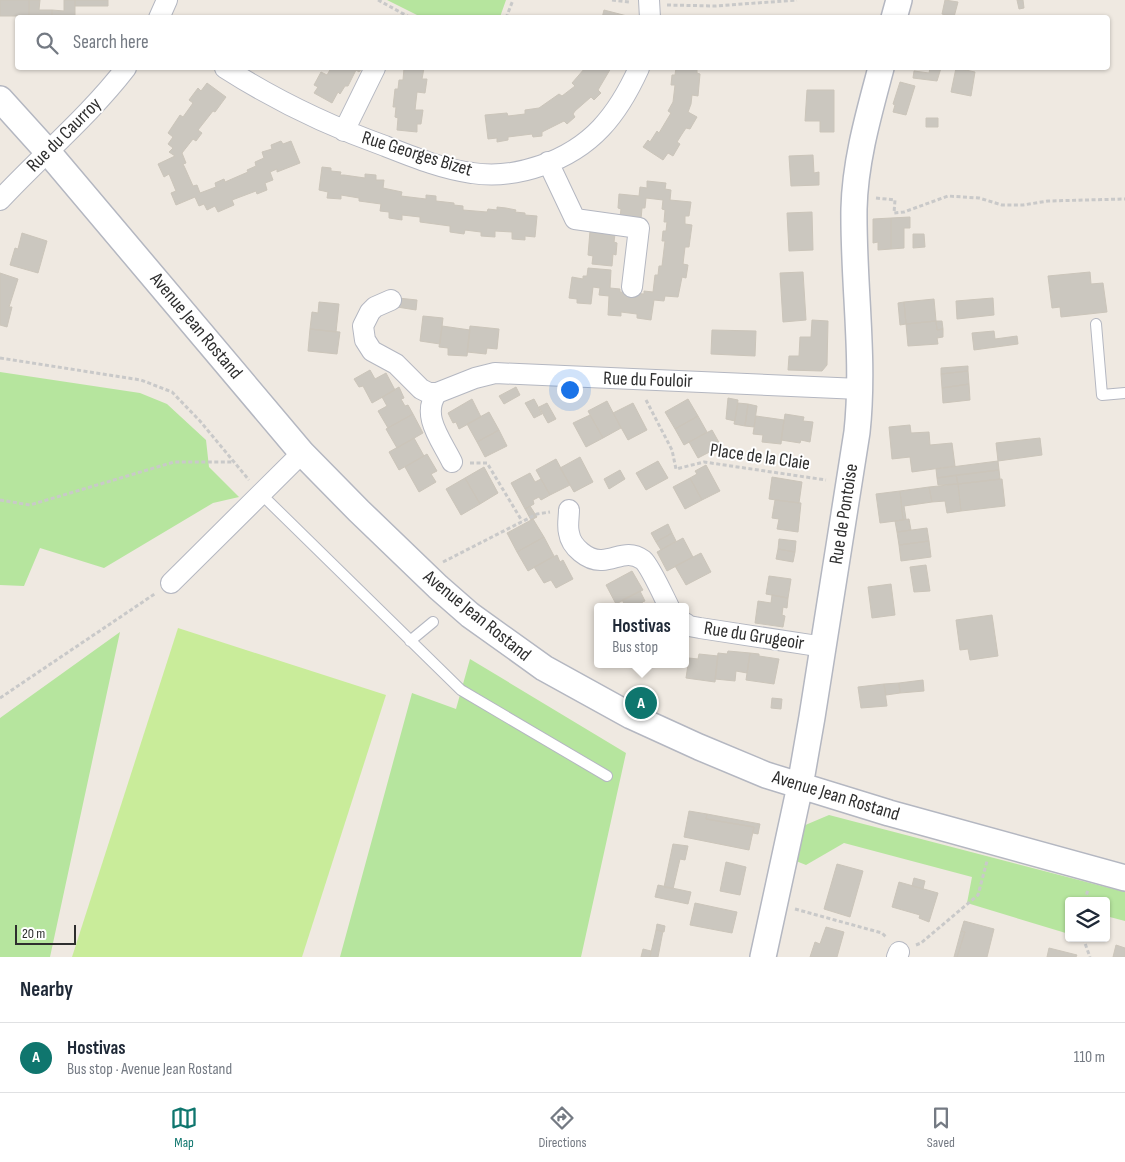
<!DOCTYPE html>
<meta charset="utf-8">
<style>
:root{--surface:#fff;--page:#f6f6f7;--text:#1f2937;--muted:#747a83;--line:#e0e1e3;--accent:#0f766e}
body{margin:0;font-family:"Sofia Sans Condensed",sans-serif;background:var(--page);color:var(--text)}
.controls{position:absolute;right:15px;bottom:15px;display:grid;overflow:hidden;border-radius:5px;box-shadow:0 1px 4px #0004}
.controls button{width:45px;height:45px;display:grid;place-items:center;padding:0;border:0;border-bottom:1px solid var(--line);background:var(--surface);color:var(--text);font:25px sans-serif}
.scale{position:absolute;left:15px;bottom:12px;width:61px;box-sizing:border-box;padding-left:5px;border:2px solid #2e2e2e;border-top:0;font-size:14px;line-height:18px;white-space:nowrap;color:#2e2e2e;-webkit-text-stroke:4px #fff;paint-order:stroke}
.you{position:absolute;left:569px;top:389px;width:18px;height:18px;margin:-12px;border:4px solid #fff;border-radius:50%;background:#1a73e8;box-shadow:0 0 0 8px #1a73e833}
.badge{display:grid;place-items:center;width:32px;height:32px;border-radius:50%;background:var(--accent);color:#fff;font-size:16px;font-weight:700}
.pin{position:absolute;translate:-50% -50%;border:2px solid #fff;box-shadow:0 1px 5px #0006}
.popup{position:absolute;left:594px;top:603px;width:95px;height:65px;box-sizing:border-box;display:grid;place-content:center;border-radius:5px;background:var(--surface);filter:drop-shadow(0 1px 4px #0005);font-size:16px;white-space:nowrap;color:var(--muted)}
.popup b{font-size:19px;color:var(--text)}
.popup::after{content:'';position:absolute;left:50%;top:100%;margin-left:-10px;border:10px solid transparent;border-top-color:var(--surface)}
.list{margin:0;padding:0;list-style:none}
h2{display:flex;justify-content:space-between;align-items:center;height:65px;margin:0;padding:0 20px;font-size:21px}
h2 small{font-size:16px;font-weight:400;color:var(--muted)}
.list li{display:grid;grid-template-columns:32px 1fr auto;gap:15px;align-items:center;box-sizing:border-box;height:70px;padding:0 20px;border-top:1px solid var(--line)}
.list b{display:block;font-size:19px;white-space:nowrap}
.list p{margin:0;font-size:16px;white-space:nowrap;color:var(--muted)}
.list em{font-size:16px;font-style:normal;color:var(--muted)}
.icon{flex:none;width:28px;height:28px;fill:none;stroke:currentColor;stroke-width:2;stroke-linecap:round;stroke-linejoin:round}
.map{position:relative;flex:none;width:1125px;height:957px;overflow:hidden}
.search{position:absolute;background:var(--surface);box-shadow:0 1px 4px #0004;left:15px;right:15px;top:15px;height:55px;display:flex;align-items:center;gap:12px;box-sizing:border-box;padding:0 18px;border-radius:5px;color:var(--muted);font-size:19px}
.sheet{height:135px;background:var(--surface)}
nav{display:flex;justify-content:space-around;align-items:center;box-sizing:border-box;height:70px;border-top:1px solid var(--line);background:var(--surface);font-size:14px;color:var(--muted)}
nav a{display:grid;justify-items:center;gap:2px}
nav .on{color:var(--accent)}
.map>svg:first-child{display:block}
.green{fill:#b6e59e}
.pitch{fill:#c9ec9a}
.building{fill:#cbc7bf;stroke:#cbc5ba}
.lines{fill:none;stroke-linecap:round;stroke-linejoin:round}
.service-casing{stroke:#b4b7c1;stroke-width:12}
.minor-casing{stroke:#b4b7c1;stroke-width:22}
.tertiary-casing{stroke:#b4b7c1;stroke-width:28}
.path{stroke:#c9c9c9;stroke-width:3;stroke-dasharray:4 2.5;stroke-linecap:butt}
.service{stroke:#fff;stroke-width:10}
.minor{stroke:#fff;stroke-width:20}
.tertiary{stroke:#fff;stroke-width:25}
.labels{text-anchor:middle;dominant-baseline:central;stroke-width:4;stroke-linejoin:round;paint-order:stroke}
.street-label{font-size:19px;fill:#2e2e2e;stroke:#fff}
</style>
<div class="map">
<svg width="1125" height="957" viewBox="0 0 1125 957">
<rect width="100%" height="100%" fill="#efe9e1"/>
<path class="green" d="M387 0H506L500 17H421Z
M0 372 140 393 167 404 206 440 209 467 239 497 213 503 104 568 40 548 24 586 0 585Z
M120 632 50 957H0V718Z
M470 659 626 753 581 957H340L412 693 456 709Z
M829 815 1125 892V921L1106 916V901H1069V934L967 903 972 877 844 843 806 865 796 861 803 826Z"/>
<path class="pitch" d="M178 628 386 695 302 957H72Z"/>
<path class="building" d="M0 0H29V16H0Z
M29 0H40L39 10H52V18H29Z
M64 0H75V18H52V10L64 11Z
M75 0H108V6H75Z
M945 0 958 2 954 17 942 14Z
M1017 0H1023L1024 8 1019 9Z
M604 10 627 16 626 18H602Z
M331 68H362L359 72 356 70 348 86H345L340 94 338 92 332 103 314 93 318 87 314 85 321 72 327 75Z
M404 68H424L422 79H427L425 93 417 92 415 110H423L421 124H417V132L397 130 398 118 395 117 396 107H393L395 89H398L399 80H403Z
M585 68H615V69L611 68 598 90 601 93 594 100 591 97 575 111 573 114 575 117 567 124 564 121 542 132V136L533 137 532 134 508 137V140L497 142V138L488 139 485 115 507 113 508 116 525 114V110L539 108 559 94 562 96 575 86 572 83Z
M676 68H697V73L700 74 698 96 692 95 691 104 688 112 697 117 690 129 686 128 682 134 677 142 680 144 673 156 668 153 663 160 643 147 648 140 650 142 657 131 659 133 671 113 668 111 673 102 675 85H671L672 75H675Z
M930 68H941L937 81 913 78 914 71 929 73Z
M956 68 975 72 971 96 951 92Z
M900 82 915 86 906 115 893 112 895 105 893 104Z
M207 83 226 97 215 112 213 111 198 130 202 133 196 141 193 139 182 153 186 163 183 164 185 168 193 186 197 185 200 193 216 187 215 183 224 179 225 182 248 172 247 170 256 166 255 162 264 158 262 152 272 149 271 145 281 141 283 144 291 141 300 163 277 172V169L270 172 273 180 265 183 267 190 257 194 256 191 232 200 234 205 218 212 215 206 207 210 204 204 199 206 195 197 176 205 171 193 176 191 169 174 164 177 158 164 175 156 169 152 173 148 168 144 173 137 168 133 180 115 183 117 193 103 189 100 198 88 201 91Z
M807 90H834V132H820V121H805Z
M926 118H938V127H926Z
M813 155 814 173 819 172V185L791 186 789 156Z
M322 167 331 168V171L341 172 340 175H344L365 178V174L376 175V180H384L383 188 402 192 401 196 426 199V195L436 196V201L454 203V205L463 206V210L487 212 488 209 497 210V207L506 208 516 210 515 212 525 213V215L537 216 535 237 525 236V240L512 239V232L495 231V237L481 236V232L465 230 464 234 450 232V226L420 222V217L402 215V220L389 218V212L380 211 381 204 359 201V198L341 195V199L327 198 328 192 319 190Z
M647 181 666 183 665 189 671 190 670 200 691 202 689 216H685V224L692 225 689 247H685L683 264 688 265 686 278 682 277 678 297 665 296 664 301 654 300 651 320 637 318V314L621 312V316L608 315 609 296 599 295 600 288 593 287 591 304 577 303V299L569 298 572 277 583 279V276H587L588 268 611 270 610 288 620 289V292L644 294V291L653 292 655 275H658L659 266H662L665 241H662L663 231H666L667 222H664L665 210 662 209 663 200 646 198 645 208H642L641 219 620 217 621 209 618 208 619 194 639 196 640 187 647 188Z
M812 212 813 250 789 251 787 213Z
M910 217V228H904V248L891 249V218Z
M891 218V249L878 250V242L873 243V219Z
M590 231 615 234 614 242 617 243 616 255 613 254 612 266 592 264 593 256 588 255Z
M22 233 47 241 38 273 10 265 15 248 18 249Z
M913 234H924L925 247 913 248Z
M803 272 806 320 783 322 780 273Z
M1090 272 1091 284 1103 283 1107 312 1061 317 1060 307 1052 308 1048 276Z
M0 273 18 279 9 307H12L7 327 0 325Z
M398 298 417 300 416 310 397 307Z
M993 298 994 315 957 319 956 301Z
M934 299 936 321 906 324 904 302Z
M319 302 339 304 336 332 310 329 312 312 318 313Z
M904 302 906 324 900 325 898 303Z
M423 316 443 318 440 344 420 341Z
M812 320 828 321 827 365 822 371 788 370 789 356H799L800 337H811Z
M936 321H942L943 329 937 330Z
M936 321 937 330 943 329V337L937 338 938 344 908 346 906 324Z
M442 326 470 330 467 356 448 355V348L439 347Z
M470 326 499 329 497 349 487 348 486 354 467 352Z
M310 329 340 332 337 354 308 351Z
M712 330 756 331 755 356 711 354Z
M994 331 995 339 1017 336 1018 344 974 350 972 333Z
M968 366V371L941 374V368Z
M370 370 375 379 386 373 395 390 372 403 363 386 359 387 354 379Z
M968 371 969 384 942 388 941 374Z
M969 384 970 400 943 403 942 388Z
M399 387 404 398 401 399 405 406 408 405 413 414 388 428 378 411 387 406 382 397Z
M516 387 520 395 504 404 499 396Z
M728 398 738 400 735 421 726 419Z
M472 399 481 417 459 429 456 422 453 423 448 413Z
M534 399 542 414 534 418 525 403Z
M688 399 698 416 675 429 665 412Z
M607 401 621 428 603 438 588 411Z
M547 403 556 419 548 423 539 407Z
M633 403 647 430 628 440 613 413Z
M738 403 748 404 745 426 734 424Z
M748 404 757 406 754 427 745 426Z
M489 412 499 430 477 442 467 424Z
M413 414 423 433 397 448 386 429Z
M785 414 804 417 803 421 813 422 810 442 801 440 800 443 781 440Z
M590 415 603 438 586 447 573 423Z
M698 416 707 432 684 445 675 429Z
M756 416 784 420 781 444 762 442 763 435 753 434Z
M910 425 911 433 929 432 930 445 952 443 955 466 912 472 910 457 892 459 889 427Z
M499 430 507 446 485 457 477 442Z
M712 430 721 446 698 458 689 442Z
M414 438 424 456 399 470 389 452Z
M1040 438 1042 455 998 461 996 443Z
M427 454 437 471 431 474 436 482 419 492 405 467Z
M580 457 593 482 574 492 560 468Z
M556 459 570 485 550 495 536 470Z
M658 461 668 478 646 490 636 473Z
M998 461 999 470 937 478 936 469Z
M706 465 720 491 702 500 690 478 697 474 695 471Z
M484 467 498 493 480 504 465 478Z
M620 470 625 479 609 489 604 479Z
M999 470 1000 479 958 484 956 475Z
M530 473 535 482 541 479 550 495 541 500 539 497 533 500 534 504 525 509 511 483Z
M956 475 958 484 938 485 937 478Z
M772 477 802 482 799 503 769 499Z
M465 478 480 504 461 515 446 489Z
M690 478 702 500 685 509 673 487Z
M1002 479 1005 506 961 511 958 484Z
M958 484 961 511 947 513 945 501 932 502 929 487Z
M929 487 932 502 904 506 906 519 903 520 900 491Z
M900 491 903 520 880 523 876 494Z
M775 500 801 503 798 532 777 529 779 519 772 518Z
M530 506 537 517 531 520 525 509Z
M533 519 544 537 517 552 507 533Z
M909 519 911 530 897 532 895 521Z
M668 524 672 533 656 542 651 533Z
M927 528 929 541 899 545 897 532Z
M672 533 676 541 661 550 656 542Z
M544 537 554 556 528 571 517 552Z
M683 538 693 557 667 571 657 552Z
M779 539 796 541 795 552 778 549Z
M929 541 931 557 901 561 899 545Z
M778 549 795 552 793 562 776 559Z
M701 553 711 572 686 585 675 566Z
M557 555 560 562 563 560 573 579 556 588 551 580 544 583 534 567Z
M926 565 930 591 914 592 910 567Z
M632 571 643 590 616 604 606 585Z
M769 576 791 579 788 598 766 594Z
M891 584 895 615 872 618 868 587Z
M640 591 645 601 642 602 644 607H626L622 600Z
M772 595 788 598 787 608 783 607 782 615 785 616 783 627 755 623 758 601 771 603Z
M992 615 998 656 970 660 968 649 960 650 956 620Z
M728 651 750 653 747 673 736 671 735 681 715 679 718 653 727 654Z
M750 653 759 654V656L779 659 774 684 746 680Z
M699 654 718 656 715 682 686 678 689 658 698 659Z
M923 680 924 691 900 693 899 683Z
M899 683 900 693 886 695 884 684Z
M884 684 887 706 861 708 858 687Z
M772 698 782 699 781 709 771 708Z
M689 811 707 814 706 819 754 827 749 850 684 837Z
M707 814 760 824 758 834 753 833 754 827 706 819Z
M673 844 688 846 685 860 680 859 673 889 664 887Z
M726 862 746 867 740 895 720 891Z
M837 864 863 871 850 917 824 909Z
M914 878 925 881 923 889 912 886Z
M899 882 938 893 929 922 919 918 920 915 892 907Z
M658 885 691 892 688 904 655 897Z
M695 903 737 912 732 933 690 925Z
M964 921 994 929 987 957H957L965 932 961 931Z
M657 924 665 926 664 932 656 930Z
M826 927 844 932 837 957H810L815 942 820 944Z
M656 930 663 931 658 957H650Z
M961 931 965 932 957 957H954Z
M1116 945 1125 948V957H1113Z
M1049 948 1077 955 1076 957H1047Z
M643 949 651 951 650 957H641Z"/>
<g class="lines">
<g class="service-casing">
<path id="service" d="M1096 324 1102 395 1125 393
M261 494 461 690 607 776
M410 641 433 622"/>
</g>
<g class="minor-casing">
<path id="minor" d="M649 0 650 18
M159 18 167 0
M225 68C275 100 329 126 385 146 413 157 442 169 472 173 516 180 570 161 601 128 617 111 629 90 639 68
M344 131 375 68
M548 162 575 219 639 228 632 287
M0 200C42 155 89 116 126 68
M391 300 375 307 370 312 363 326 365 340 372 351 396 364 421 389 429 393H437L475 378 495 373 860 389
M437 393C420 415 442 441 452 462
M569 510C569 517 567 526 569 533 571 547 588 561 602 560 617 559 628 549 643 560 650 566 664 597 669 607
M171 583 302 453
M685 623 689 626 700 628 824 647
M897 957 899 952"/>
</g>
<g class="tertiary-casing">
<path id="tertiary" d="M894 18 899 0
M0 99 48 152 302 453 359 511 438 587 470 615 544 668 631 716 699 747 766 775 889 813 1125 878
M763 957 800 786 812 717 857 432C865 358 853 283 854 209 855 161 869 113 881 68"/>
</g>
<path class="path" d="M378 0 411 18
M612 0 629 2
M667 5 716 6 797 0
M506 18 513 0
M876 198 895 200 894 213 904 212 948 196 979 198 1002 205H1023L1048 201 1125 199
M0 358 141 380 172 392 200 421 249 480
M646 400 672 450 676 469 704 462 826 480
M470 463H487L522 521
M0 500 30 505 174 462H233
M443 562 537 514 550 512
M0 698 156 593
M1085 901 1088 889
M795 909 882 933 886 937
M1083 938 1090 957
M916 945 921 943 978 895 987 861"/>
<use href="#service" class="service"/>
<use href="#minor" class="minor"/>
<use href="#tertiary" class="tertiary"/>
</g>
<g class="labels">
<g class="street-label">
<text transform="translate(64 135) rotate(-45)">Rue du Caurroy</text>
<text transform="translate(417 154) rotate(17)">Rue Georges Bizet</text>
<text transform="translate(196 326) rotate(50)">Avenue Jean Rostand</text>
<text transform="translate(648 380) rotate(2)">Rue du Fouloir</text>
<text transform="translate(760 457) rotate(8)">Place de la Claie</text>
<text transform="translate(844 514) rotate(-81)">Rue de Pontoise</text>
<text transform="translate(477 616) rotate(39)">Avenue Jean Rostand</text>
<text transform="translate(754 636) rotate(9)">Rue du Grugeoir</text>
<text transform="translate(836 796) rotate(17)">Avenue Jean Rostand</text>
</g>
</g>
</svg>
<div class="controls">
<button><svg class="icon" aria-label="layers" viewBox="0 0 24 24"><path d="M12 4l9 5-9 5-9-5zM3 14l9 5 9-5"/></svg></button>
</div>
<div class="scale">20 m</div>
<div class="you"></div>
<div class="pin badge" style="left:641px;top:703px">A</div>
<div class="popup"><b>Hostivas</b>Bus stop</div>
<div class="search"><svg class="icon" aria-label="search" viewBox="0 0 24 24"><circle cx="10" cy="10" r="6"/><path d="M15 15l6 6"/></svg>Search here</div>
</div>
<section class="sheet">
<h2>Nearby<small></small></h2>
<ul class="list">
<li><span class="badge">A</span><div><b>Hostivas</b><p>Bus stop · Avenue Jean Rostand</p></div><em>110 m</em></li>
</ul>
</section>
<nav>
<a class="on"><svg class="icon" aria-label="map" viewBox="0 0 24 24"><path d="M3 6l6-2 6 2 6-2v14l-6 2-6-2-6 2zM9 4v14M15 6v14"/></svg>Map</a>
<a><svg class="icon" aria-label="directions" viewBox="0 0 24 24"><path d="M12 3l9 9-9 9-9-9zM9 14v-3h6M13 9l2 2-2 2"/></svg>Directions</a>
<a><svg class="icon" aria-label="saved" viewBox="0 0 24 24"><path d="M7 4h10v16l-5-4-5 4z"/></svg>Saved</a>
</nav>
